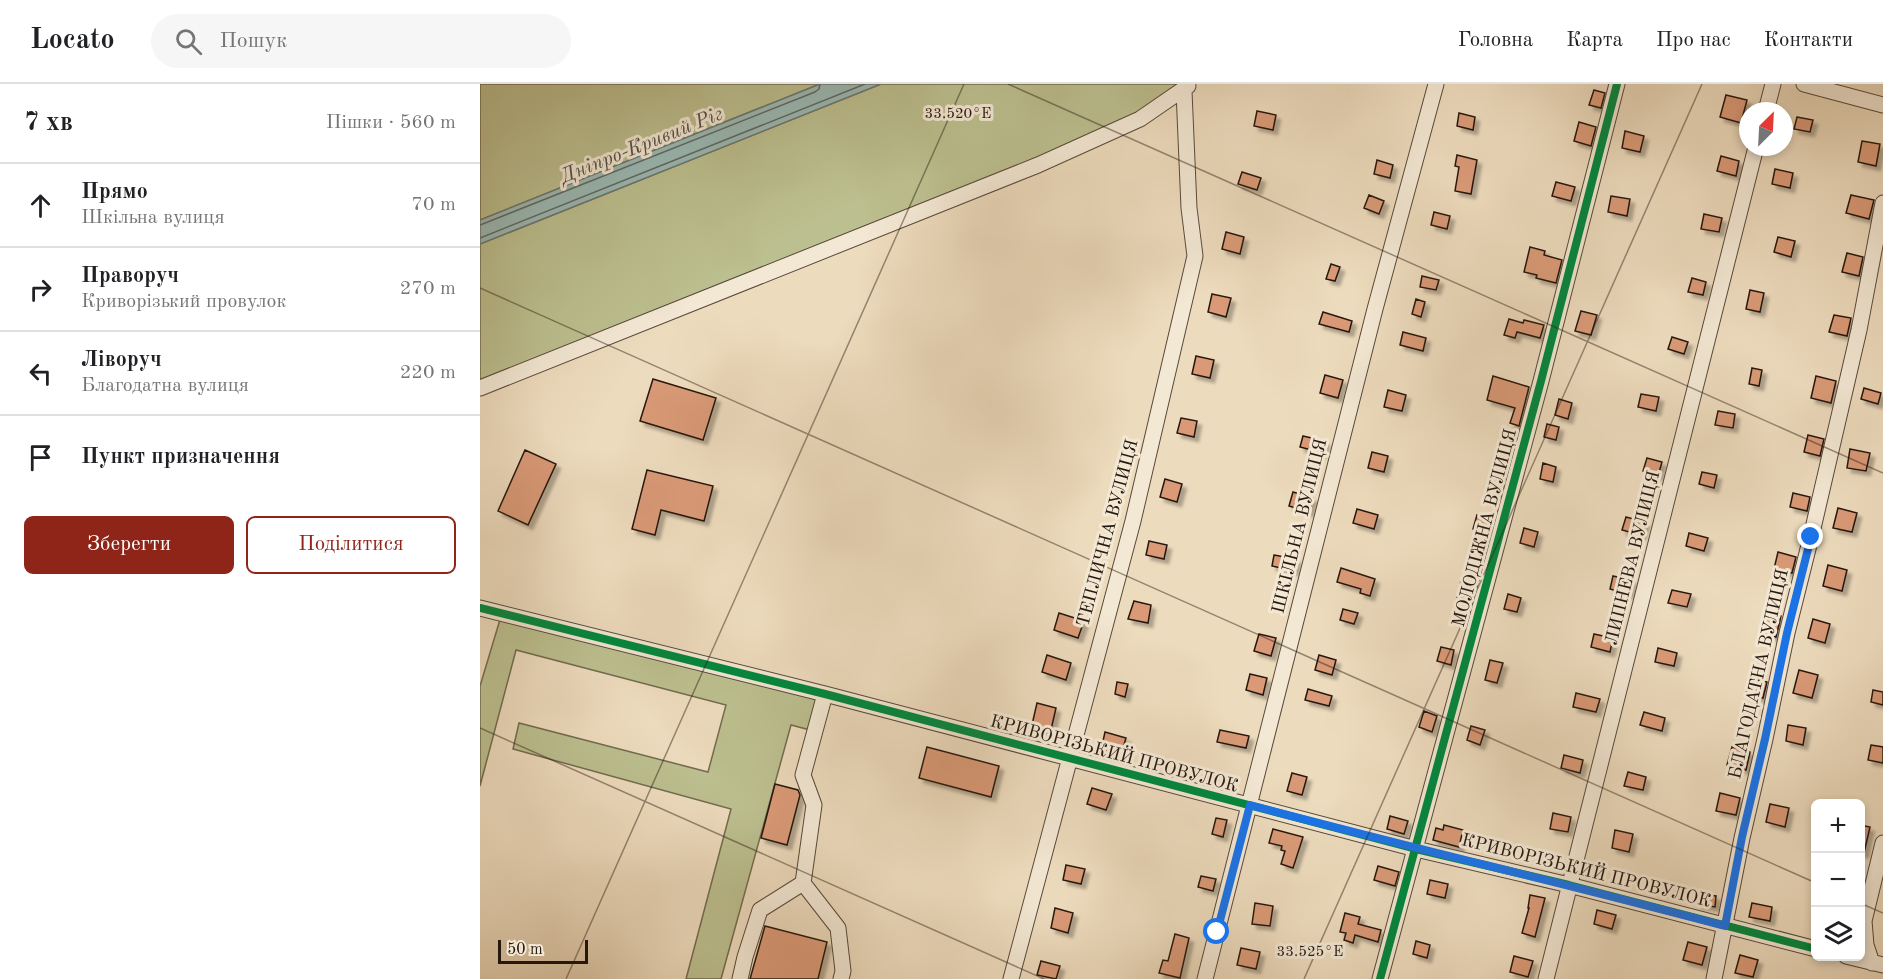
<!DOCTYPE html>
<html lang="uk">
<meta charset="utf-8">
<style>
:root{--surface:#fff;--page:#f6f6f6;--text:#202124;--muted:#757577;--line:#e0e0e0;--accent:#8f2418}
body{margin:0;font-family:"Old Standard TT",serif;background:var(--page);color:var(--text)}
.controls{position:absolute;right:18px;bottom:18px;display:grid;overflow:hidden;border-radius:9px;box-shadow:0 3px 9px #0003}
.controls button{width:54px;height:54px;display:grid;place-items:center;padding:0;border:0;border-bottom:2px solid var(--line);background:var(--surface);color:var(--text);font:30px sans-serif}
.compass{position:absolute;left:1259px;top:18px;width:54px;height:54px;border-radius:50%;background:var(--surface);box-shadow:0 3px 9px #0003;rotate:24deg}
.scale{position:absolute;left:18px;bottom:15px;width:90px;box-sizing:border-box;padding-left:6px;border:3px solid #27180f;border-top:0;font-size:16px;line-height:21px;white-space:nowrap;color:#27180f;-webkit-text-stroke:4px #f3e8d4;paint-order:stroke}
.stop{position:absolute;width:18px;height:18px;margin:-14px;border:4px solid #1a73e8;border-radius:50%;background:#fff}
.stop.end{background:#1a73e8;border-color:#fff;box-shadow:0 2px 6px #0008}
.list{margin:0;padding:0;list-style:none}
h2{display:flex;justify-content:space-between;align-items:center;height:78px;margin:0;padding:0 24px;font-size:26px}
h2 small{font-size:20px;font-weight:400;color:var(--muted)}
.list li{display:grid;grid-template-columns:39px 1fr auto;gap:18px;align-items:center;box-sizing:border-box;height:84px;padding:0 24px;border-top:2px solid var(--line)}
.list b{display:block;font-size:22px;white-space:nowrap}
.list p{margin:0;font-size:20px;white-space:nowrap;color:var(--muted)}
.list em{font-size:20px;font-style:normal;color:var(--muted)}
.actions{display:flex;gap:12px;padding:18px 24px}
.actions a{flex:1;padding:14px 0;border:2px solid var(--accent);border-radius:9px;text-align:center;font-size:21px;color:var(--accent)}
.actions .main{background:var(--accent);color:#fff}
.icon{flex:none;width:33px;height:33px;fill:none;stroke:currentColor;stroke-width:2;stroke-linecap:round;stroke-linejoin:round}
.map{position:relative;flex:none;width:1403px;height:895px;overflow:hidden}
header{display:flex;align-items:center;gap:36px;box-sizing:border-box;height:84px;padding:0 30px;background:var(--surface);border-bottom:2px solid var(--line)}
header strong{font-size:28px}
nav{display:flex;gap:33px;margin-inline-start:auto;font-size:21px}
.search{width:420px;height:54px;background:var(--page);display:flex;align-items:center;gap:15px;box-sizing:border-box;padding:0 21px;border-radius:33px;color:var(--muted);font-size:22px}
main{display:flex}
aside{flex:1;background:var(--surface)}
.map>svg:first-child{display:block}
.green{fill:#bcbf8f;stroke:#726c4f;stroke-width:1.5}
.water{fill:#9abab6;stroke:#6c7973;stroke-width:1.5}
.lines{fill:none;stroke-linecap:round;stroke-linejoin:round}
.shore{stroke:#606962;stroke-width:1.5}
.building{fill:#da9a77;stroke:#27180f;stroke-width:1.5;filter:url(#shadow)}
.minor-casing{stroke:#58493a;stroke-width:17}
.minor{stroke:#f3e8d4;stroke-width:15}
.cycleway-casing{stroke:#f3e8d4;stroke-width:11}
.cycleway{stroke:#00873e;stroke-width:8}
.route{stroke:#1a73e8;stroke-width:8}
.ticks{fill:none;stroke:#27180f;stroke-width:1.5;stroke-opacity:0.45}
.labels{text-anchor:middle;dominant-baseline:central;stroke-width:6;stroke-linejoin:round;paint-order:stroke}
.street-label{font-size:18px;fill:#27180f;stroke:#f3e8d4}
.water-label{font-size:20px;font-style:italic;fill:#4f5149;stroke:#f3e8d4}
.ticks-label{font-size:15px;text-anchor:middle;fill:#27180f;stroke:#f3e8d4;stroke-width:6;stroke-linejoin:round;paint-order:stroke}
</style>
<header>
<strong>Locato</strong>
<div class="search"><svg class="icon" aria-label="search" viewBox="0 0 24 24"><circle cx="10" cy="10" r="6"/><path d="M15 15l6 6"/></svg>Пошук</div>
<nav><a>Головна</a><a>Карта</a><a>Про нас</a><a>Контакти</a></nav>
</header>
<main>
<aside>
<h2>7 хв<small>Пішки · 560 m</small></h2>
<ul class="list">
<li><svg class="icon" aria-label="ahead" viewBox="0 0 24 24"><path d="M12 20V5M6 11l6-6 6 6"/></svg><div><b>Прямо</b><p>Шкільна вулиця</p></div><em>70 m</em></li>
<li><svg class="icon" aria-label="right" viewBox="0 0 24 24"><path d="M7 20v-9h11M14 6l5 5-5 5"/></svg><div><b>Праворуч</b><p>Криворізький провулок</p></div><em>270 m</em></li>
<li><svg class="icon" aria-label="left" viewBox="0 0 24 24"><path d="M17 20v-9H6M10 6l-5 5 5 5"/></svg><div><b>Ліворуч</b><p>Благодатна вулиця</p></div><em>220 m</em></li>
<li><svg class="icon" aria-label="arrive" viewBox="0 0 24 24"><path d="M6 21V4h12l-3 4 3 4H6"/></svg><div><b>Пункт призначення</b></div></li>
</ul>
<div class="actions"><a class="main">Зберегти</a><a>Поділитися</a></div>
</aside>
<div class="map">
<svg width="1403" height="895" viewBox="0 0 1403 895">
<defs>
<filter id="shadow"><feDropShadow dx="4.5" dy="4.5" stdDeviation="1.5" flood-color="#0004"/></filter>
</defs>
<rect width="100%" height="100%" fill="#eddbbd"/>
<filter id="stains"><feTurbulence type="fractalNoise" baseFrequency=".00333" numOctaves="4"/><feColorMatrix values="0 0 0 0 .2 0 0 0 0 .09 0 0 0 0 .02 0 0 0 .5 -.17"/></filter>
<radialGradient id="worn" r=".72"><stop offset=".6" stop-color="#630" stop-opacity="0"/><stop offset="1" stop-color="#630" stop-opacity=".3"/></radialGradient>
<path class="green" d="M0 0H340L0 136Z
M401 0H711L660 35 0 304V160Z
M22 529 345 610 334 647 311 641 241 895H206L251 725 33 665 39 639 228 688 246 621 36 566 0 702V602Z"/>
<path class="water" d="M340 0H401L0 160V136Z"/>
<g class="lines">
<path class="shore" d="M0 141 335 8 339 5 340 0
M0 154 385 0"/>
</g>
<path class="building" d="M1114 6 1125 9 1121 24 1109 21Z
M1246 11 1267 16 1261 39 1240 33Z
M777 27 796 31 793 46 774 42Z
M979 29 995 33 993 46 977 42Z
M1317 33 1333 36 1330 48 1314 45Z
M1099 38 1116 43 1111 62 1094 57Z
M1145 47 1164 52 1160 68 1142 64Z
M1382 57 1400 60 1396 82 1378 78Z
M977 71 997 76 991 110 975 107 979 83 975 82Z
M1241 72 1259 77 1256 92 1237 87Z
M897 76 913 81 910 94 894 90Z
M1295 85 1313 89 1310 104 1292 100Z
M762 88 781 94 777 106 758 100Z
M1076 98 1095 103 1091 117 1072 112Z
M889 111 904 117 899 130 884 124Z
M1371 111 1394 116 1389 135 1366 129Z
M1131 112 1150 115 1147 132 1128 128Z
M954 128 970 132 967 145 951 141Z
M1224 130 1242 134 1239 148 1221 145Z
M746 148 764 153 760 170 742 165Z
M1298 153 1315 157 1311 173 1294 168Z
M1050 163 1065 167 1064 171 1082 176 1076 199 1056 194 1057 191 1044 188Z
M1367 169 1383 173 1379 192 1362 188Z
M851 180 860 183 855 197 846 195Z
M942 192 959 196 956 206 940 203Z
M1212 194 1226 198 1223 211 1208 208Z
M1270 206 1284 209 1280 228 1266 225Z
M732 210 751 214 746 233 728 228Z
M936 215 945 218 941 233 932 230Z
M1101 227 1117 231 1111 251 1095 247Z
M843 228 872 237 869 248 839 240Z
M1354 231 1371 234 1367 252 1349 248Z
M1029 235 1043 239 1044 236 1064 241 1060 254 1037 248 1035 254 1024 251Z
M923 248 946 254 943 267 920 261Z
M1192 253 1208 258 1204 270 1188 265Z
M716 272 734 276 730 294 712 290Z
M1272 284 1282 286 1279 302 1269 300Z
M845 291 863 296 858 314 840 309Z
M1013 292 1049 303 1039 342 1030 339 1035 324 1007 316Z
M1336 292 1356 297 1351 319 1331 314Z
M173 295 236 314 223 356 160 337Z
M1384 304 1401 309 1398 320 1381 315Z
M908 306 926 311 922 327 904 323Z
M1161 310 1179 313 1176 327 1158 323Z
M1079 315 1092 319 1088 335 1075 331Z
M1238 327 1255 330 1253 344 1235 341Z
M701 334 717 337 714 353 697 349Z
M1067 340 1079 343 1076 356 1064 353Z
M1328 351 1344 355 1340 372 1324 368Z
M823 352 845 357 843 369 820 363Z
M1370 365 1390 369 1386 387 1367 384Z
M45 366 76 380 48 441 18 427Z
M1016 367 1029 370 1026 385 1012 382Z
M892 368 908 372 904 388 888 384Z
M1167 374 1182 378 1178 392 1163 387Z
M1063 379 1076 383 1073 398 1060 395Z
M167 386 233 402 224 437 181 426 175 451 152 445Z
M1222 388 1237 391 1234 404 1219 400Z
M685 395 702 400 697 418 680 413Z
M813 408 833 414 829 428 809 422Z
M1313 409 1330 413 1327 427 1310 423Z
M1358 424 1377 429 1372 448 1353 444Z
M877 425 898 431 894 445 873 439Z
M997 431 1012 435 1008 449 993 445Z
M1146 433 1165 438 1161 451 1142 446Z
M1044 444 1058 448 1054 463 1040 459Z
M1209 449 1228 454 1224 467 1206 462Z
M669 457 687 461 684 475 666 471Z
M1298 468 1316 473 1312 489 1294 485Z
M794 471 816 475 814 487 792 482Z
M1348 481 1367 486 1362 507 1343 502Z
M861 484 895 495 890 512 880 509 881 505 857 498Z
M1133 492 1152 496 1148 510 1130 505Z
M981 497 994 500 990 516 977 513Z
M1192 506 1211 510 1207 523 1188 519Z
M1028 510 1041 514 1037 528 1024 525Z
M654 517 671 521 668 539 648 535Z
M863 525 878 529 874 540 860 536Z
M579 529 604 537 598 554 574 546Z
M1285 529 1301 532 1296 553 1280 549Z
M1333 535 1350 540 1345 559 1328 554Z
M779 550 796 554 791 572 774 567Z
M1114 550 1133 554 1130 568 1111 563Z
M961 563 974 566 971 581 957 577Z
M1178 564 1197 569 1194 582 1175 578Z
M567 571 591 579 586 596 562 588Z
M839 571 856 576 852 591 835 586Z
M1010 576 1023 579 1017 599 1005 596Z
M1319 586 1338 591 1332 614 1313 609Z
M770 590 787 594 783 611 766 606Z
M1270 594 1287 598 1283 614 1266 610Z
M637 598 648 600 645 613 635 610Z
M828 605 852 612 849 622 825 616Z
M1393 606 1403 608V621L1391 618Z
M1096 609 1120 615 1116 628 1093 623Z
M557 619 576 624 570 650 551 645Z
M944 627 957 632 952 648 939 643Z
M1164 628 1185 634 1182 647 1160 641Z
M1308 641 1326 644 1323 661 1306 657Z
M991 642 1005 646 1000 661 987 656Z
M740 646 769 652 766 664 737 658Z
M625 648 646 654 641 671 621 666Z
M1391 661 1403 663V679L1388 676Z
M447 663 519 682 511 713 439 694Z
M1252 663 1270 668 1266 686 1247 681Z
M1084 671 1103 676 1100 689 1081 684Z
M1148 688 1166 693 1163 706 1144 702Z
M812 689 827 693 822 711 807 707Z
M295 700 318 706 320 711 307 761 281 754Z
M612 704 632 710 626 726 607 720Z
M1240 709 1260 714 1256 731 1236 727Z
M1290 720 1309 724 1305 743 1286 738Z
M1073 729 1091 733 1088 748 1070 745Z
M910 732 928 737 924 750 907 745Z
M736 734 747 736 743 753 732 750Z
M964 741 983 746 979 763 953 756 956 744 963 746Z
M1380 741 1390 743 1384 769H1380Z
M793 745 823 753 813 784 801 780 805 767 801 766 802 762 789 759Z
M1135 746 1153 750 1149 768 1132 764Z
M586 781 605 785 601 800 583 796Z
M898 782 919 788 915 802 894 796Z
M721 792 736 795 733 807 718 803Z
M950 796 968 800 965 814 947 810Z
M1218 810 1236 812 1235 823 1217 820Z
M1050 811 1065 814 1055 853 1042 849 1049 824H1048Z
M775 819 793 822 790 842 772 840Z
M1272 819 1292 823 1290 837 1269 833Z
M575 824 593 829 588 849 571 844Z
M1117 826 1136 831 1132 845 1114 840Z
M865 829 880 833 878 840 901 846 898 858 875 851 873 859 864 856 866 849 860 848Z
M285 842 347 858 338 895H270Z
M695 850 709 854 700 894 679 889 683 876 688 877Z
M936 857 950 861 947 874 933 870Z
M1208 858 1227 863 1222 881 1203 876Z
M761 864 780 868 776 885 757 881Z
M1260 871 1278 876 1273 893 1255 889Z
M1034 872 1053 877 1048 893 1030 888Z
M561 877 580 882 576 895 557 891Z"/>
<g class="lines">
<g class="minor-casing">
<path id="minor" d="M1324 0 1403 21
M1286 27 1293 0
M0 304 558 81 660 35 708 2
M0 524 345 610 936 765 1089 801 1336 865
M323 799 358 844 363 887 361 895
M1366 872 1403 881
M1392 879 1386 861 1384 837 1403 759
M260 895 265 873 280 826 323 799 334 721 323 691 345 610
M531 895 653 437 715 172 709 124 704 7
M725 895 895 225 956 0
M900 895 1061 297 1137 0
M1066 895 1276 63
M1234 895 1262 754 1285 655 1307 549 1331 453 1379 246 1403 119"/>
</g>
<use href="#minor" class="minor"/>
<g class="cycleway-casing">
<path id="cycleway" d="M0 524 345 610 936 765 1089 801 1336 865
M900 895 1061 297 1137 0"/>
</g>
<use href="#cycleway" class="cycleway"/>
</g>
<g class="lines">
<path class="route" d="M737 848 770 721C928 763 1087 800 1245 842L1262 753 1285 655 1307 549 1331 453"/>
</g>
<path class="ticks" d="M528 0 1403 389M0 204 1336 799M0 644 564 895M1380 819 1403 829M86 895 484 0M824 895 1222 0"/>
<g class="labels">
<g class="street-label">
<text transform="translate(820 442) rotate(-76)">ШКІЛЬНА ВУЛИЦЯ</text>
<text transform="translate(1005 444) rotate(-75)">МОЛОДІЖНА ВУЛИЦЯ</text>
<text transform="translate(628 449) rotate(-75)">ТЕПЛИЧНА ВУЛИЦЯ</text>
<text transform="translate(1153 474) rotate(-76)">ЛИПНЕВА ВУЛИЦЯ</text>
<text transform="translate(1279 590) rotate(-77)">БЛАГОДАТНА ВУЛИЦЯ</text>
<text transform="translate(634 670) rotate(15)">КРИВОРІЗЬКИЙ ПРОВУЛОК</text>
<text transform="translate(1106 787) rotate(14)">КРИВОРІЗЬКИЙ ПРОВУЛОК</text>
</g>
<g class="water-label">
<text transform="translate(162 62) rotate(-22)">Дніпро-Кривий Ріг</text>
</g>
</g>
<g class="ticks-label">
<text x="478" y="34">33.520°E</text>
<text x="830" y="872">33.525°E</text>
</g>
<rect width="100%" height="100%" filter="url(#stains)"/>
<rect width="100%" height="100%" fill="url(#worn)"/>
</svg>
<div class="controls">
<button>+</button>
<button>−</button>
<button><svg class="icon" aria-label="layers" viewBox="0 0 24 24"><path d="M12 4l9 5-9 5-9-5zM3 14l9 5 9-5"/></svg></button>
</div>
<svg class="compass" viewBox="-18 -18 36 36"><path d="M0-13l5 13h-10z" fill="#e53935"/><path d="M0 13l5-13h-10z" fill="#757577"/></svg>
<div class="scale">50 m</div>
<div class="stop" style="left:737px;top:848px"></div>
<div class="stop end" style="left:1331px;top:453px"></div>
</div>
</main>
